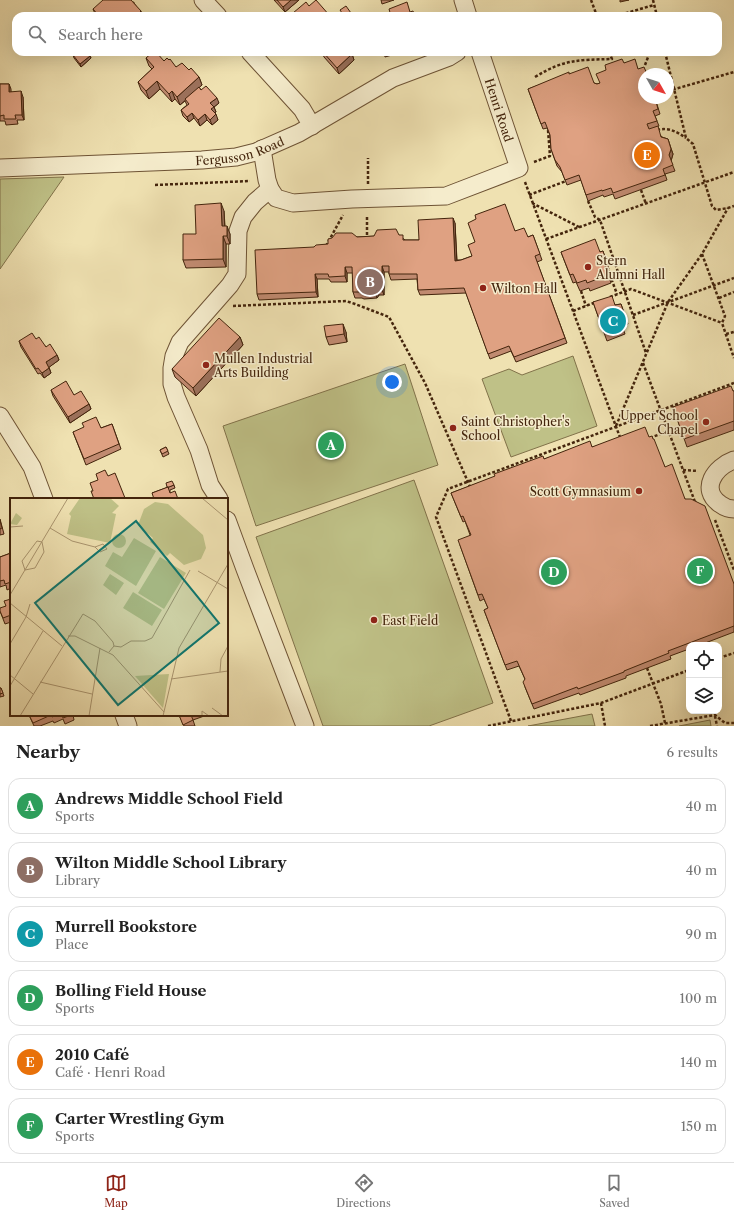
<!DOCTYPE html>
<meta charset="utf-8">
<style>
:root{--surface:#fff;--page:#f6f6f6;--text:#222;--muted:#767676;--line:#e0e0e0;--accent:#8f2418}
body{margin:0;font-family:"Libre Caslon Text",serif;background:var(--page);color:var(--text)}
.controls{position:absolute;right:12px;bottom:12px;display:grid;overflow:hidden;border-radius:8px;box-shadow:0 4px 16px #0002}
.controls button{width:36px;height:36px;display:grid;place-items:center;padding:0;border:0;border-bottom:1px solid var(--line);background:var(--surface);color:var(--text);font:20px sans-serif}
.compass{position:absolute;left:638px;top:68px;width:36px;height:36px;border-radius:50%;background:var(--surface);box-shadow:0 4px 16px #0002;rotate:129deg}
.you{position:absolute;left:392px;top:382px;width:14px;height:14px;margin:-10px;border:3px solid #fff;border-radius:50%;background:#1a73e8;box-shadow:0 0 0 6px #1a73e833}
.badge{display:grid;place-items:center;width:26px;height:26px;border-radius:50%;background:var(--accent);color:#fff;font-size:13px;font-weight:700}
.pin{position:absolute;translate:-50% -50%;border:2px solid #fff;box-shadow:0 1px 4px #0006}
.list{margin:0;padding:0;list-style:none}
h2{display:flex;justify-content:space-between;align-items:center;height:52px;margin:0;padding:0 16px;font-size:17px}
h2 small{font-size:13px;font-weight:400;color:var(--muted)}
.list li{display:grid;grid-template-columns:26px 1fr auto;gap:12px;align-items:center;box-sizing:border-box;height:56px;margin:0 8px 8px;padding:0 8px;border:1px solid var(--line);border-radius:12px}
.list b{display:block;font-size:15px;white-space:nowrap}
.list p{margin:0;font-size:13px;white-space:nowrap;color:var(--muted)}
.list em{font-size:13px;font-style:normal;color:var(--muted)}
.icon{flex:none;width:22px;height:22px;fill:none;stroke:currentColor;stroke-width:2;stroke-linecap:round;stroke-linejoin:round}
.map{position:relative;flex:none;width:734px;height:726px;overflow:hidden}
.search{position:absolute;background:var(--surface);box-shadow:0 4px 16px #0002;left:12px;right:12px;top:12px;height:44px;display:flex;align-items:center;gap:10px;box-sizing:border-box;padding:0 14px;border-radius:12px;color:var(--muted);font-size:15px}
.sheet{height:436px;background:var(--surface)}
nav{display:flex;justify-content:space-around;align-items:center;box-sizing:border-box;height:56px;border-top:1px solid var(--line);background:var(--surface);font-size:11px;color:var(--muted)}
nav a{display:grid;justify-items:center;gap:2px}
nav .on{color:var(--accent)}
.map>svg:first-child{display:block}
.green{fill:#bfc187;stroke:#81724a}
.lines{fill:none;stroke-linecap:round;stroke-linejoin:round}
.minor-casing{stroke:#6e5335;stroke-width:19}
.path{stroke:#43240c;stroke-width:2.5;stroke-dasharray:3 2;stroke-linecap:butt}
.minor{stroke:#f5eccc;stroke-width:17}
.wall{fill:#c08a70;stroke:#43240c}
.shaded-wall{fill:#9c715b;stroke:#43240c}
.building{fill:#dfa182;stroke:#43240c}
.poi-dot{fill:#8f2418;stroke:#f5eccc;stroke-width:1.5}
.labels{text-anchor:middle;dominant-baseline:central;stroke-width:3;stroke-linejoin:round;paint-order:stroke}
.street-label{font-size:12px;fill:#43240c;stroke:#f5eccc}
.poi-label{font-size:12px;fill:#43240c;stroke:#f5eccc;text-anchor:start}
.inset-road{fill:none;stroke:#aa956f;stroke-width:1}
.view{fill:#0f766e;fill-opacity:0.15;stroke:#0f766e;stroke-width:2}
.inset-edge{fill:none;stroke:#43240c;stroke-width:2}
</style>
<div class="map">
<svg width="734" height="726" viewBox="0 0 734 726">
<rect width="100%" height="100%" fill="#efe1b1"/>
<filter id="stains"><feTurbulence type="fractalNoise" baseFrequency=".005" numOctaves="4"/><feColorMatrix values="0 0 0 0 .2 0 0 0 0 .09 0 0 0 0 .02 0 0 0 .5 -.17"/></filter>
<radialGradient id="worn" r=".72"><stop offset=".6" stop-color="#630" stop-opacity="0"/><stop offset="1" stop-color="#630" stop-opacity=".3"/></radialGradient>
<path class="green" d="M64 177 0 269V179Z
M573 356 597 426 511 457 482 379 509 369 522 375Z
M405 364 438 465 256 526 223 426Z
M414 480 493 703 429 726H323L256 537Z
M592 714 595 726H528Z
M710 720 711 726H679Z"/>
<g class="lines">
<g class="minor-casing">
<g id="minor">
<path d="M203 0 218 16"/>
<path d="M463 0 468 16"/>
<path d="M250 52 302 109 312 126"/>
<path d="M262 149 267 180 270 189 276 198 293 203 352 199 446 196 519 168 480 52"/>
<path id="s1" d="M0 168 202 160 236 157 256 152 299 133 393 78 449 57 457 52"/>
<path d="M0 416 32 467 44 499"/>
<path d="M734 460C715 467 699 489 720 504 724 507 729 509 734 509"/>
<path d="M219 499 210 485 199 450 176 397 172 384V368L174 356 180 342 230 285 237 274 238 231 243 217 255 202 270 189"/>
<path d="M227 520 245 569 305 726"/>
<path d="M124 715 128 726"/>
</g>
</g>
<path class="path" d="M591 0 597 16
M653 0 657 16
M616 16 654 5
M665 52 686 138 693 144 712 206 716 210 728 208 734 206
M645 65 650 52
M535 77C564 59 579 60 612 59L609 52
M668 91 734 72
M657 130C669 127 677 132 686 138
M534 162 550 156 548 130
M525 182 621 440
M368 184V158
M155 185 250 181
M641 190 646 204
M529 195 566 181
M588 201 595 217 600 220 646 353
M532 203 579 227
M546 239 734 172
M367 240V215
M326 246 343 215
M702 254 725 316 722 323 734 358
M608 270 617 294
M581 291 586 306
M610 297 631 289 722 323
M719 298 734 292
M233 306 346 301 355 304 389 317 425 383 471 489
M573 311 596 302
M633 315 734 278
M726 334 734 332
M643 363 695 502H697
M616 426 668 302 702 254 728 208
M650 438 668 431
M683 470 698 471
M715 520 734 570
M719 658 734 653
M647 668 661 704 665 723
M601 703 605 726
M714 711 717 726
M511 721 436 517 448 489 734 383
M488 726 601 703 689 670
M650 726 715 715 725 723H734"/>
<use href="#minor" class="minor"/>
</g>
<path class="wall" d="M274 0H299L285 12Z
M381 0H394L382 4Z
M620 0H629L620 2Z
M134 2V3L143 16H96L93 9Z
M322 52 352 54 354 60 339 74 324 57Z
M384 52H391L392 55 385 57Z
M73 55 90 56 91 58 81 67 74 58Z
M146 58 164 61 176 67 189 70 199 77 202 85 199 87 201 90 219 103 214 107 216 112 214 113 218 120 212 125 207 120 200 126 194 118 189 122 183 116 181 110 187 105 185 101 180 105 175 99 172 102 160 89 149 99 141 90 138 82 152 69 149 66Z
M624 63 638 69 655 98 660 114 655 116 659 126 654 128 662 137 668 139 673 154 671 161 675 171 665 174 667 180 615 199 613 194 604 197 603 195 588 201 581 180 567 185 562 172 557 166 551 149 550 135 547 128 543 129 528 89 569 74 597 84 600 83Z
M0 84H9L11 92 23 97 24 120H17L18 124 6 125 5 121H0Z
M224 211 225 226 230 234V244H226V267L186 268 183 260 196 234Z
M455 223 457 260H461L472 256 515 231 528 237 533 235 542 260 537 262 567 343 516 362 511 351 490 359 466 293 420 295 418 290 417 279 391 280 389 274V272H384V295H379L377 298 364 299 362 298H355L353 292V273H347V282H331L329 279H317L318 297 259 300 257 294 314 247 328 244 357 237 399 235 405 240H419Z
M603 251 609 269 607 270 611 283 590 291 589 288 580 291 576 282 573 283 561 252H600Z
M593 302 615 305 621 304 628 324 622 326 625 334 607 341Z
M346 332 347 342 329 345 326 337Z
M240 337 243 345 196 396 175 377 172 369Z
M36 339 57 355 59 360 49 367 51 373 44 378 40 373 38 374 21 347 19 341Z
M51 390 74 395 89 404 91 409 70 423 53 396Z
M733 391H734V430L687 447 673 407Z
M112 424 121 449 86 465 73 432 101 428Z
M649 437 665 467 685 499 734 584V632L700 645H689V649L670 656 671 659 626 676V678L580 695 579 693 534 709 525 687V679L519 666 507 670 484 610 488 608 484 599 480 601 460 545 470 535 465 521 463 522 451 493 544 459 592 447Z
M166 447 169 454 163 457 160 450Z
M174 485 175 488 170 490V493L178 499 152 493Z
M0 519 4 534 0 535Z
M11 553V588L7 590 6 585 0 587V557Z
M11 599V622L5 624 0 611 6 606Z
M0 688H1L4 696 0 697Z
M29 715H74H73L74 720 65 724 63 719 54 723 53 721 40 726H34Z
M179 715H207L193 720 195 726H184Z"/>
<path class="shaded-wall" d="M291 0H299L285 12 283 7Z
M141 11 143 16H136Z
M351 13 352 16H347Z
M352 54 354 60 339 74 337 68Z
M90 56 91 58 81 67 80 64Z
M199 77 202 85 180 105 177 97Z
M157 81 160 89 149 99 146 91Z
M9 84 11 89V97L9 92Z
M21 91 23 97 24 120 22 115Z
M172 91 175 99 172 102 169 94Z
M217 98 219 103 214 107 216 112 213 114 211 109 210 103Z
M192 113 194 118 189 122 187 117Z
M205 114 207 120 200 126 198 120Z
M216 114 218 120 212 125 210 120Z
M671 149 673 154 671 161 669 155Z
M221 203 224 211 225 234 222 226Z
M453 218 455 223 457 266 455 261Z
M227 226 230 234V244L227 236Z
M223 236 226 244V267L223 259Z
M382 266 384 272V295L382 290Z
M345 267 347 273V282L345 276Z
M315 274 317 279 318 297 316 292Z
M377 290 379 295 377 298 375 293Z
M343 324 346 332 347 342 344 334Z
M240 337 243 345 196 396 193 388Z
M57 355 59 360 48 368 46 362Z
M49 368 51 373 44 378 42 373Z
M89 404 91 409 70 423 68 417Z"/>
<path class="building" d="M103 0H131L141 11 136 16H99L93 9Z
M277 0H291L283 7Z
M316 0 330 16H295L293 13 306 2 309 6Z
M407 2 410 12 413 11 415 16H391L389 9Z
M346 6 351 13 347 16H344L340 10Z
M76 52H87L90 56 80 64 73 55Z
M153 52H156L164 61 167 58 169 60 170 59 176 67 182 63 189 70 191 68 199 77 177 97 172 91 169 94 157 81 146 91 138 82 154 67 146 58Z
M323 52H350L352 54 337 68Z
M384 52H391L384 54Z
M622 59 624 63 635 59 638 69 644 67 647 74H644V98H655L658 109 653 111 657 121 647 124 649 129 658 126 661 137 668 139 671 149 669 155 673 165 663 169 665 175 613 193 611 188 602 191V190L586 195 579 175 565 180 560 167 555 160 551 149 550 135 545 122 541 124 528 89 569 72V74L588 67 594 83 597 84 600 83 596 74 606 70 605 65Z
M0 84H9V92L21 91 22 115H15L16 119H4V115L0 116Z
M206 86 217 98 210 103 214 107 211 109 216 114 210 120 205 114 198 120 192 113 187 117 181 110 189 104 185 99 199 87 201 90Z
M221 203 222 226H227V236H223V259L183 260V234H196L195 205Z
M505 204 515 231 524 228 528 237 533 235 540 254 535 256 565 338 514 357 509 346 488 354 464 288 418 290 417 274H389V266H382V290H377L375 293H362L360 292H353L352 267H345V276L329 277 328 274H315L316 292 257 294 255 250 314 247 316 245 328 244V239L332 238 336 233H352L357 237 374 236 377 230 396 229 399 235H403V240H419L418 220 453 218 455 261 461 260 472 256 468 245 475 242 468 223 476 219 475 215Z
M595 239 600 252 603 251 606 261 604 262 608 275 587 283 586 280 577 283 573 274 570 275 561 252Z
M612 296 615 305 621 304 625 316 620 318 622 326 604 333 593 302Z
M219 318 240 337 193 388 172 369Z
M343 324 344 334 326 337 324 326Z
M32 333 36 339 39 337 46 347 50 344 57 355 46 362 49 368 42 373 38 368 36 369 19 341Z
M66 381 74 395 81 391 89 404 68 417 51 390Z
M731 386 733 391H734V421L684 439 673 407Z
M96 417 101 428 112 424 119 444 84 459 73 432 84 427 82 423Z
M645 427 649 437 652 436 653 439H654L665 467 672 464 685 499H691L705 506 734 584V626L668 651 669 653 624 671V672L578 689 577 687 532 704 523 682 525 679 517 661 505 665 484 610 488 608 482 594 478 595 458 540 471 535 463 516 461 517 451 493 495 476 494 474 543 456 544 459 590 441 592 447Z
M166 447 168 451 162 454 160 450Z
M105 470 108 476 115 473 125 498 122 499H94L91 491H93L90 483 98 480 96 474Z
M172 481 174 485 169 487H167L166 483Z
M168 487 170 493 175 491 178 499H154L152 493Z
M0 520 2 528 0 529Z
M11 553V582L5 584 4 580 0 581V557Z
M11 599V615L3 618 0 611V608L6 606 4 601Z
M0 688H1L3 693 0 694Z
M29 715H57L52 717 51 715 33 723Z
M62 715H71L63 718Z
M179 715H191L193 720 183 725Z"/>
<g class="poi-dot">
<circle cx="588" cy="267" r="4"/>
<circle cx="483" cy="288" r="4"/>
<circle cx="206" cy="365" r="4"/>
<circle cx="706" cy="422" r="4"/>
<circle cx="453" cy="428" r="4"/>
<circle cx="639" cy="491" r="4"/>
<circle cx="374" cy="620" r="4"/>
</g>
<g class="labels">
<g class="street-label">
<text transform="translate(499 110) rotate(72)">Henri Road</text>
<text stroke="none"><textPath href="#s1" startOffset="241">Fergusson Road</textPath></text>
</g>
<g class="poi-label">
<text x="596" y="260">Stern<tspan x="596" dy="14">Alumni Hall</tspan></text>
<text x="491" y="288">Wilton Hall</text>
<text x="214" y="358">Mullen Industrial<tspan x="214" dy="14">Arts Building</tspan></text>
<text x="698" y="415" text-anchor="end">Upper School<tspan x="698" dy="14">Chapel</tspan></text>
<text x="461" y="421">Saint Christopher's<tspan x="461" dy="14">School</tspan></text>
<text x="631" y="491" text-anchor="end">Scott Gymnasium</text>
<text x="382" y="620">East Field</text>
</g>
</g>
<g transform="translate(10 498)">
<rect width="218" height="218" fill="#efe1b1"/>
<path d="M70 0H100L109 8 102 15 106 16 100 45 57 36 61 18 59 16ZM145 4 158 6 193 37 196 50 191 61 174 67 160 55 157 58 140 44 143 40 128 27 134 11ZM6 15 12 20 7 27 0 26ZM102 43a7 7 0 1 1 14 0a7 7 0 1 1-14 0ZM124 40 146 53 126 88 95 68 103 54 112 59ZM150 59 176 75 154 111 128 95ZM100 76 114 85 106 97 93 87ZM123 94 152 112 142 128 113 110ZM159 176 153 210 125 178Z" fill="#bfc187"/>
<path class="inset-road" d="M192 0 218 22M0 29 13 28M40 30 62 43 85 49 90 54 97 51 93 46 85 49M27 43 32 44 34 54 25 70 15 72 12 63ZM188 73 218 91M0 97 58 0M0 105 52 148M58 138H65L103 157 154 214M0 146 16 119 20 106M104 148 111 149 121 143H135L142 140 180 72M210 174 211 161 218 148M0 177 23 196M161 181 218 173M30 184 82 196M0 188 33 133M202 210 213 218M10 218 73 116 85 123 103 144 104 148 99 154M79 218 90 150M153 218 169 150 218 66M192 218V213L199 218"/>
<path class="view" d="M126 23 209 125 108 207 25 105Z"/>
<rect width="218" height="218" class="inset-edge"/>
</g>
<rect width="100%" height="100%" filter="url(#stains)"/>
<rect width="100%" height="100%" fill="url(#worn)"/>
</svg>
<div class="controls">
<button><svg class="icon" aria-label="locate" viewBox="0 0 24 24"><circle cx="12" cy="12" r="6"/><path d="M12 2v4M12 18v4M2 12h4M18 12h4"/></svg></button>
<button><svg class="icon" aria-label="layers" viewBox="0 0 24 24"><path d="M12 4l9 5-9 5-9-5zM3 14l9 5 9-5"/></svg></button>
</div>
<svg class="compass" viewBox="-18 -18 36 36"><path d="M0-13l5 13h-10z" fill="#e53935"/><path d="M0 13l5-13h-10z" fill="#767676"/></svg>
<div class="you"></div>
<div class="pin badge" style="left:331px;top:445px;background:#2e9e5b">A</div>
<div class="pin badge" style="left:370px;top:282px;background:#8d6e63">B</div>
<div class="pin badge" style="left:613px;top:321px;background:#0f9aa8">C</div>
<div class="pin badge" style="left:554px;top:572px;background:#2e9e5b">D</div>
<div class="pin badge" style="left:647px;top:155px;background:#e8710a">E</div>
<div class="pin badge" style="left:700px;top:571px;background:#2e9e5b">F</div>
<div class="search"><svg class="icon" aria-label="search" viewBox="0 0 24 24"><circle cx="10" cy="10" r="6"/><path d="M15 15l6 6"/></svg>Search here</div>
</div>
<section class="sheet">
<h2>Nearby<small>6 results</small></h2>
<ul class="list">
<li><span class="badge" style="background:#2e9e5b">A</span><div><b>Andrews Middle School Field</b><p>Sports</p></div><em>40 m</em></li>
<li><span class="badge" style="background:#8d6e63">B</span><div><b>Wilton Middle School Library</b><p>Library</p></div><em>40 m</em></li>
<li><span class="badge" style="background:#0f9aa8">C</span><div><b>Murrell Bookstore</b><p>Place</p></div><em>90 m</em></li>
<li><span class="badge" style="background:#2e9e5b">D</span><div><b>Bolling Field House</b><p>Sports</p></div><em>100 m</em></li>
<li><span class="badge" style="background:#e8710a">E</span><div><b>2010 Café</b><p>Café · Henri Road</p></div><em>140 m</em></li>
<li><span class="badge" style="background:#2e9e5b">F</span><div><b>Carter Wrestling Gym</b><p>Sports</p></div><em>150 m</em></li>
</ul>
</section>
<nav>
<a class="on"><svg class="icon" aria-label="map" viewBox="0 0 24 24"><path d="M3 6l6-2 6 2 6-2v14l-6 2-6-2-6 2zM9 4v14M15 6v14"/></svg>Map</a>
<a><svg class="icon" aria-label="directions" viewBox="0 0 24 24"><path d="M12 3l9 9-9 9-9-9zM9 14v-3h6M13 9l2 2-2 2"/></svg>Directions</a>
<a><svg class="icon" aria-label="saved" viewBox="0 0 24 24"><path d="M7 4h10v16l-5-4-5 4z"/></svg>Saved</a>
</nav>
